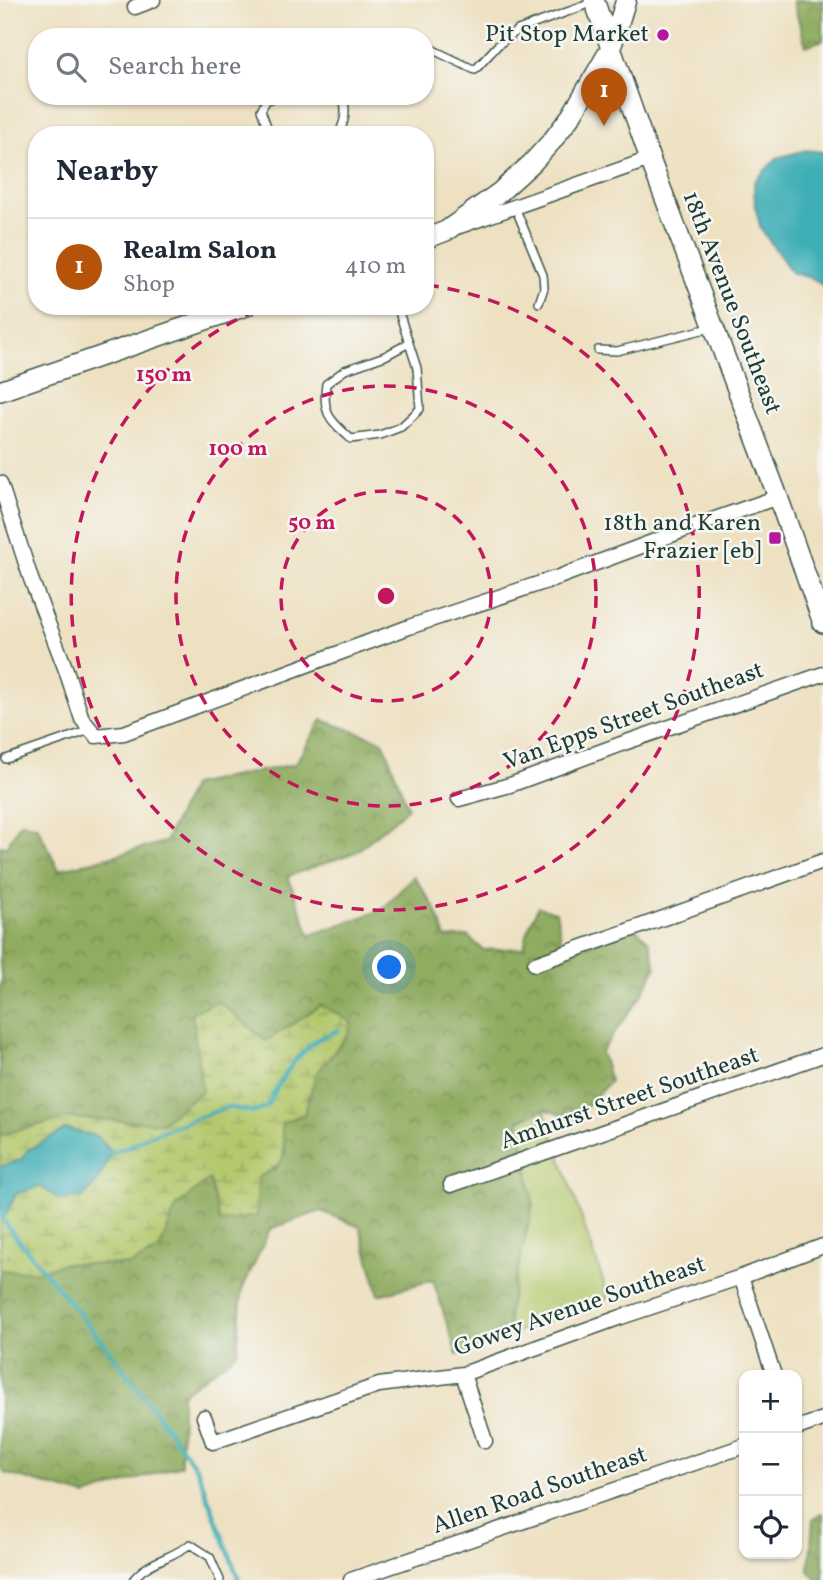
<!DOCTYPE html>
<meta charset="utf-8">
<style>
:root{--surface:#fff;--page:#f2f2f3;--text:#1f2937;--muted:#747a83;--line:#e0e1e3;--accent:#b45309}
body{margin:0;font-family:Vollkorn,serif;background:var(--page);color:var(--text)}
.controls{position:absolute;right:21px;bottom:21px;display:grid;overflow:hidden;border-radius:14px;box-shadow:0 2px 5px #0004}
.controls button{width:63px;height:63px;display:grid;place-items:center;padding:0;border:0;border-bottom:2px solid var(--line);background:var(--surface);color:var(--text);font:35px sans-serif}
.you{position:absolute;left:390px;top:968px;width:24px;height:24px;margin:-18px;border:5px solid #fff;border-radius:50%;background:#1a73e8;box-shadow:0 0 0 10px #1a73e833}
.badge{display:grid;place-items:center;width:46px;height:46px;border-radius:50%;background:var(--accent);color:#fff;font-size:23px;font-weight:700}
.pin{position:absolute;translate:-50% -58px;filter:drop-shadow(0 2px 4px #0008)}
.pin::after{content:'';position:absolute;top:37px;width:24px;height:21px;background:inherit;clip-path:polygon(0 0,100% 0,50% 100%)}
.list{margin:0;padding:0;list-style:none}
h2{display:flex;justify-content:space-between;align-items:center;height:91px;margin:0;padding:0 28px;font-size:30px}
h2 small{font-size:23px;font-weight:400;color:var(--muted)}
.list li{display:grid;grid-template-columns:46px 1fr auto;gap:21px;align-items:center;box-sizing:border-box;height:98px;padding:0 28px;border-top:2px solid var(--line)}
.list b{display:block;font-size:26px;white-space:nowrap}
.list p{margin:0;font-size:23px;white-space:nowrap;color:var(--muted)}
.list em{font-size:23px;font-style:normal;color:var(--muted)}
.icon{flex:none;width:38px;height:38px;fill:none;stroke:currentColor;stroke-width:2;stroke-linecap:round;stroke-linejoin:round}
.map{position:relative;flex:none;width:823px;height:1580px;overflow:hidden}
.search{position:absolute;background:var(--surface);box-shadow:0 2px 5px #0004;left:28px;top:28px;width:406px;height:77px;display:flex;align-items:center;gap:18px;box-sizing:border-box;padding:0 24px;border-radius:28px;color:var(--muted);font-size:26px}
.panel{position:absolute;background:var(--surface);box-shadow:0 2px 5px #0004;left:28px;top:126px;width:406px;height:189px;border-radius:28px}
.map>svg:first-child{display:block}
.grass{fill:#b4c86c;stroke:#6a8250;stroke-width:2}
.forest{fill:url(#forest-crowns);stroke:#57744a;stroke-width:2}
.wetland{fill:url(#wetland-marsh);stroke:#6a8250;stroke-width:2}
.water{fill:#3daeb6;stroke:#2e7675;stroke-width:2}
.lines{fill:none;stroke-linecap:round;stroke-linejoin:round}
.stream{stroke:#3daeb6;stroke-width:4.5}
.lane-casing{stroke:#3e5649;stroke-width:10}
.street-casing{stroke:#3e5649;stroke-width:17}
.secondary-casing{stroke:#3e5649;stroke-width:22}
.lane{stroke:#fff;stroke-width:7}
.street{stroke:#fff;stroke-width:14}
.secondary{stroke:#fff;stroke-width:19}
.ring{fill:none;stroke:#c2185b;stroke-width:3.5;stroke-dasharray:12 9}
.poi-dot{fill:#b5179e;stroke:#f6f6f2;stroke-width:2.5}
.labels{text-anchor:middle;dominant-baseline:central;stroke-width:5;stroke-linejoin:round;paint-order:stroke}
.poi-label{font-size:24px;fill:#1f3d34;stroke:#f6f6f2;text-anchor:end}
.street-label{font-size:24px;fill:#1f3d34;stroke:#f6f6f2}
.centre{fill:#c2185b;stroke:#f6f6f2;stroke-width:3.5}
.ring-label{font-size:21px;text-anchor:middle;font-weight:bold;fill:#c2185b;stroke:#f6f6f2;stroke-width:5;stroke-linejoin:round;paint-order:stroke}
</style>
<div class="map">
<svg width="823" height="1580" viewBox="0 0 823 1580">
<defs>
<pattern id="forest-crowns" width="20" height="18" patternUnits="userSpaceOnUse" patternTransform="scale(1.75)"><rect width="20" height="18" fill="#8fac60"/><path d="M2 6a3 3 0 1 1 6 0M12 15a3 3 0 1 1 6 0" fill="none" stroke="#748d50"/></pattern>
<pattern id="wetland-marsh" width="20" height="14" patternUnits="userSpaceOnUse" patternTransform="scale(1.75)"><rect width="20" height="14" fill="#b4c86c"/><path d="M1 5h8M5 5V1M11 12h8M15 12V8" fill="none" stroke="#92a45a"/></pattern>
</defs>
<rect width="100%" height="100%" fill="#f6f6f2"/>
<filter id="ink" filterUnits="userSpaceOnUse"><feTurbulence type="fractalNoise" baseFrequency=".0143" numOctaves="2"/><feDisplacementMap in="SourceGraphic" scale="14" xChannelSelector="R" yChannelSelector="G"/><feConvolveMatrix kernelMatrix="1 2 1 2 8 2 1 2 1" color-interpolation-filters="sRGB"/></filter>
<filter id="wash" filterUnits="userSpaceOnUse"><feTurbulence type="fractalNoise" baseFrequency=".00686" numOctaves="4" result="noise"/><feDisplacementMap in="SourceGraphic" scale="28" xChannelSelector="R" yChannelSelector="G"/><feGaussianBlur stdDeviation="1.57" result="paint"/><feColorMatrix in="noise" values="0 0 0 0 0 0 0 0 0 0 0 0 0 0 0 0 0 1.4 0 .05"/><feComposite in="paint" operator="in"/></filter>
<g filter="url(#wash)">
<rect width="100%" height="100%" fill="#eee1c2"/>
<path class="grass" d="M544 1109 609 1298 509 1335 508 1312 533 1204 519 1120Z"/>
<path class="forest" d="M794 0H823V40L806 46 793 1Z
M322 720 383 741 408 808 356 852 288 876 310 935 382 910 414 876 436 910 446 938 468 936 483 950 524 948 528 929 538 907 556 912 564 953 635 928 649 941 656 967 643 993 601 1052 610 1081 575 1119 544 1109 519 1120 533 1204 508 1312 509 1335 457 1355 433 1280 379 1295 360 1227 321 1211 270 1229 242 1290 237 1353 182 1394 181 1465 86 1496 4 1473 0 1465V1270L34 1272 65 1263 130 1265 159 1250 176 1207 209 1179 258 1177 275 1169 285 1153 281 1123 304 1114 316 1074 348 1034 322 1005 266 1042 192 1012 203 1091 161 1123 66 1118 0 1135V984L2 981 0 966V846L6 847 21 822 37 826 59 870 165 842 192 785 295 764Z
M823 1513V1580H818L809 1571 813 1519Z"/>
<path class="wetland" d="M219 1002 266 1041 322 1005 351 1022 348 1034 316 1074 304 1114 281 1123C285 1154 290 1163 258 1177L257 1216 220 1222 209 1179 176 1207 159 1250 130 1265 65 1263 34 1272 0 1270V1218L5 1215 16 1194 40 1186 60 1200 28 1150 21 1160 0 1167V1135L66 1118 161 1123 202 1091 192 1012Z"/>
<path class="water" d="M806 150 823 152V286L814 279 792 273 761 229 755 206 754 182 777 158Z
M66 1129 96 1136 112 1152 99 1179 83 1198 60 1200 40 1186 16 1194 5 1216 0 1218V1167L21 1160 28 1150Z"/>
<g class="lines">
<path class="stream" d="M107 1154 133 1145 146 1137 227 1107 255 1112 267 1106 280 1082 296 1059 316 1040 339 1030
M0 1214 7 1226 113 1355 197 1469 239 1580"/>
</g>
</g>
<g filter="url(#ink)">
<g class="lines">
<g class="lane-casing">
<path id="lane" d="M425 46 475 70 498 45 518 30 594 2
M270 135 261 110 266 101 278 96
M338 135C345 122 347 111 343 96
M515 207 543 275 544 288 539 303
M397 306 417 368 420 409 401 427 380 435 351 439C330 420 322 414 326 384L345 370 385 356 409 343
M598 350 617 351 714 327
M6 759 90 730
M133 1580C147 1561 173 1558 190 1544L210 1557 220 1580"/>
</g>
<g class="street-casing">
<path id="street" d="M135 7 153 0
M460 226 650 159
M0 483 31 579 66 670 82 719 96 736 124 733 409 627 559 577 695 526 778 497
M459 799 510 785 621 744 823 674
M535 964 823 861
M451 1185 823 1055
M741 1277 774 1375
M463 1374 485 1441
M204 1417 213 1442 379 1385 463 1374 621 1317 741 1277 823 1246
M797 1428 823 1419
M351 1580 744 1446"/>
</g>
<g class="secondary-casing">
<path id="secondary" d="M594 0 650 159 778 497 823 623
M425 239 446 231 500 192 532 163 552 141 571 116 611 48 626 0
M0 391 246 306"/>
</g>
<use href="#lane" class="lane"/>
<use href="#street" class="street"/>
<use href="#secondary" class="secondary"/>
</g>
</g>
<g class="ring">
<circle cx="386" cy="596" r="105"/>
<circle cx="386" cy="596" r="210"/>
<path d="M427 285A314 314 0 1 1 263 307"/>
</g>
<g class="poi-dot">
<circle cx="663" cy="35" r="7"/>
<rect x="768" y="531" width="14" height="14" rx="3.5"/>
</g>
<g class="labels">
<g class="poi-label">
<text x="649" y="35">Pit Stop Market</text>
<text x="761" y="524">18th and Karen<tspan x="761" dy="28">Frazier [eb]</tspan></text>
</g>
<g class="street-label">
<text transform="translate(731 303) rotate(69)">18th Avenue Southeast</text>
<text transform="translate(634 717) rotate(-20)">Van Epps Street Southeast</text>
<text transform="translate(630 1099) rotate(-19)">Amhurst Street Southeast</text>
<text transform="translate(580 1307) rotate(-19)">Gowey Avenue Southeast</text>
<text transform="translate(540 1491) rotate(-19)">Allen Road Southeast</text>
</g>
</g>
<circle cx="386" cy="596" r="10" class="centre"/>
<g class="ring-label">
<text x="164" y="381">150 m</text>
<text x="238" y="455">100 m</text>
<text x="312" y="529">50 m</text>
</g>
</svg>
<div class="controls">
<button>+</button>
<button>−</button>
<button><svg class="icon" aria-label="locate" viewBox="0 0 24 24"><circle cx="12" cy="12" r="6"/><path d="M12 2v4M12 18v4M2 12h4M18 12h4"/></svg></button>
</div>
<div class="you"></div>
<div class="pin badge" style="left:604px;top:126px">1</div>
<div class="search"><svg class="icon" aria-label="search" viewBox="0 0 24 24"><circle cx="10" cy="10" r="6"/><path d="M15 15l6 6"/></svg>Search here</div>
<section class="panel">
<h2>Nearby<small></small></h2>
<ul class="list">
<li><span class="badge">1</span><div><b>Realm Salon</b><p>Shop</p></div><em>410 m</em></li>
</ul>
</section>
</div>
